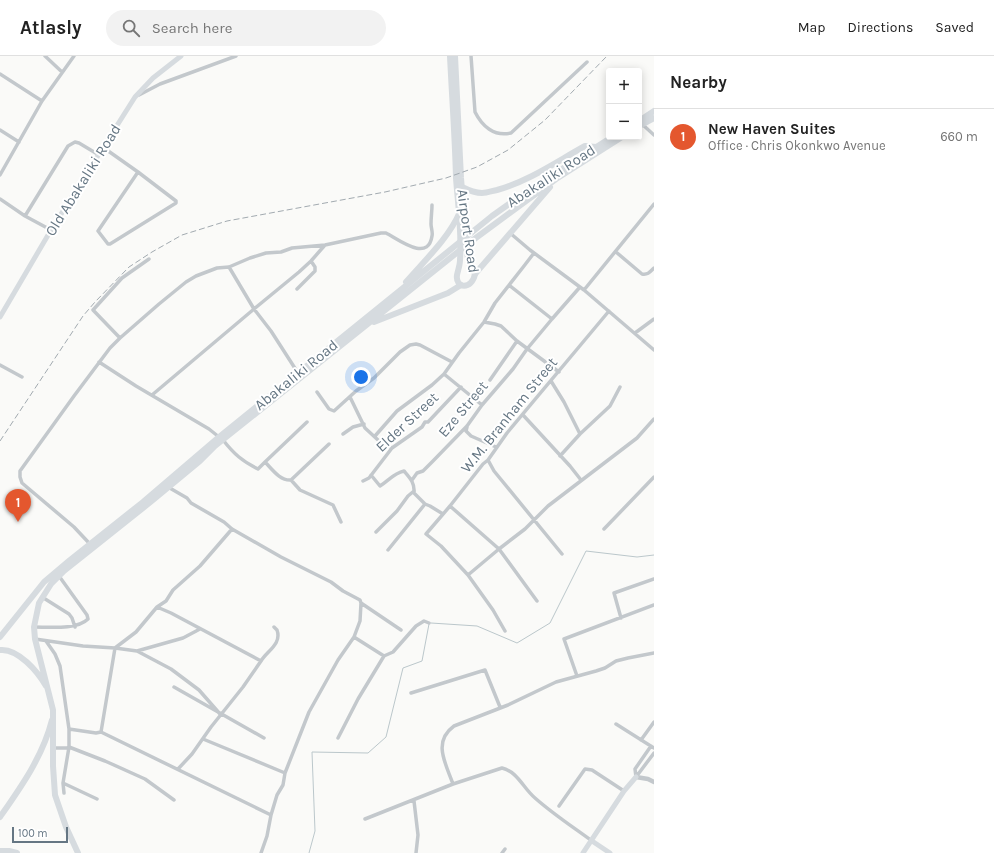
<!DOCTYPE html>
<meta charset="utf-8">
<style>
:root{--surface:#fff;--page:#f2f2f2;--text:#222;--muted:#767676;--line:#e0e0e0;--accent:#e4572e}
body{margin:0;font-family:Karla,sans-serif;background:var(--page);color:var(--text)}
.controls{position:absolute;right:12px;top:12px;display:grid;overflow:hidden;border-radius:4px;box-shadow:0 2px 10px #0003}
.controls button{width:36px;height:36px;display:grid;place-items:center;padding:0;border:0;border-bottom:1px solid var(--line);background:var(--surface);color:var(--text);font:20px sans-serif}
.scale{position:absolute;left:12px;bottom:10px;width:56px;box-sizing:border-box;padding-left:4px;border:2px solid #657683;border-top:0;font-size:11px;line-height:14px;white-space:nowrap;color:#657683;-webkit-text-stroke:3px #fff;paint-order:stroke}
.you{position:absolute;left:361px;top:321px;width:14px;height:14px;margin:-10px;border:3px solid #fff;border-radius:50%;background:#1a73e8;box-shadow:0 0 0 6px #1a73e833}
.badge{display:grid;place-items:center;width:26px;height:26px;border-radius:50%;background:var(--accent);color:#fff;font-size:13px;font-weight:700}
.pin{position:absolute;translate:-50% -33px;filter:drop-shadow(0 1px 2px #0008)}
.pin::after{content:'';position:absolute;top:21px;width:14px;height:12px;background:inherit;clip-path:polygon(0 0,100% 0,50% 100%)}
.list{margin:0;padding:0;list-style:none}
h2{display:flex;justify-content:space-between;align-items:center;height:52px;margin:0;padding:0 16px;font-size:17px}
h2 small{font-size:13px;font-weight:400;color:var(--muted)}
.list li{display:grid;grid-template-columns:26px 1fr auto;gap:12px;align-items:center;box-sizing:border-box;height:56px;padding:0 16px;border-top:1px solid var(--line)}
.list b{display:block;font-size:15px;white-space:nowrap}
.list p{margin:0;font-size:13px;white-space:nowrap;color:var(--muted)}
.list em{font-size:13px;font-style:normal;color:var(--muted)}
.icon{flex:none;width:22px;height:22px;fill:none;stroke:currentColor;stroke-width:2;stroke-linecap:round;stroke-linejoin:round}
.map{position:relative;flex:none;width:654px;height:797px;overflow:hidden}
header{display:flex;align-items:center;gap:24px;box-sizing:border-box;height:56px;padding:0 20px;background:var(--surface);border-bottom:1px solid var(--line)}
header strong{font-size:19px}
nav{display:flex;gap:22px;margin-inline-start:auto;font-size:14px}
.search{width:280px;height:36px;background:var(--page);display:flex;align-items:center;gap:10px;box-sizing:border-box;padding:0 14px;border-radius:22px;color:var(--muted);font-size:15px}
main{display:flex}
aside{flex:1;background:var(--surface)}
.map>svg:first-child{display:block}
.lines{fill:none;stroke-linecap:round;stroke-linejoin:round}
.stream{stroke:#bbc7cb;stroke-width:1}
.minor{stroke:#c3c8cc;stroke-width:3.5}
.tertiary{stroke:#c3c8cc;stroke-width:4.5}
.secondary{stroke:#d6dbdf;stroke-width:5}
.primary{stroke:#d6dbdf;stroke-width:6}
.trunk{stroke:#d6dbdf;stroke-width:6}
.rail{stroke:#a2aab0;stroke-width:1;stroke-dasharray:6 3;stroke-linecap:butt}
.labels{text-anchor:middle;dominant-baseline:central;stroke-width:4;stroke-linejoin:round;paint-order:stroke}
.street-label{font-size:15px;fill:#657683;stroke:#fff}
</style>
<header>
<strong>Atlasly</strong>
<div class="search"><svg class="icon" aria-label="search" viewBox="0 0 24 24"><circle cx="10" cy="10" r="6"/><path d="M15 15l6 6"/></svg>Search here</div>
<nav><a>Map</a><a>Directions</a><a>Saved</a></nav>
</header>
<main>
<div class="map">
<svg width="654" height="797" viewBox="0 0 654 797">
<rect width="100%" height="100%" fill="#fafaf8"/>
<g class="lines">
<path class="stream" d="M431 567 477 570 517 587 550 567 586 495 637 501 654 499
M309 797 315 775 312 696 368 697 386 681 403 612 422 605 429 568"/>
<path class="minor" d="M45 0 62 16
M471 0 475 56C482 70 494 81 511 77L587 6
M0 18 42 45
M139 39 160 28 236 0
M642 68 654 79
M0 74 19 86
M104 92 138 116 176 145V147L110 188H108L98 175 138 116
M0 119 42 45 74 0
M0 143 25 160 51 174
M25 160 68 90 75 86 79 87 99 99
M510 177 530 194 584 234 654 294
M616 196 642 218C648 219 650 216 654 212
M229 211 254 253 271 275 298 317
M297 233 315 215V211L311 205
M584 234 654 148
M552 263 580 231
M484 266 495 268 501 270 517 285 559 316
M635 277 654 263
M120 282 93 254 122 222 149 203
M99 306 136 330 209 373 219 381
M0 309 22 321
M444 318 482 349
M490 324 517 285
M551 325 564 346 580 378 610 350 620 331
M317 336 329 353 334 355 356 335 374 322 400 296 410 289 416 288 420 289 452 306
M152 339 254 253 299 216 311 205 325 189
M350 341 365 372 378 384 392 392
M523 359 570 410 581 424
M467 371 466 375 471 380 496 391
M343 378 353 371 364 368
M375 380 397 355 432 329 444 318 459 297 484 266 495 247 524 210 534 197
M223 384C234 398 242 405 258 413L265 406C272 413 280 425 291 424L329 388
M560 400 580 378
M488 404 494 415 562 498
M265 406 307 366
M371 419 380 430C388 425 394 417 404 415 410 422 415 427 414 437L425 448 430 450 443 458
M291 424 300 434 333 449 341 466
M412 424 417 417 423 415 433 405 467 370 482 349 513 313 527 293 552 263 509 229
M363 425 369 422 392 392 422 371 425 366H428L461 331
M168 431 187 442 191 447 224 466 232 473 281 501 331 526 343 535 360 544 361 547 360 565 354 581 338 604 309 656 285 717 283 729 277 739 271 759 267 780 261 797
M450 450 499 493 537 545
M604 473 654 421
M376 476 397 455 408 440 414 435
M89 487 74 471 22 427 20 421V415L74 340 110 292 120 282 159 248 186 226 196 220 217 212 229 211 250 202 266 197 281 196 292 192 325 189 381 177H386C398 183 428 207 432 180 433 176 431 172 431 168 431 161 432 155 432 149
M388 494 425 448
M468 519 499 493 525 473 548 450 637 382 654 363
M42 541 69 558 72 562 75 571
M361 547 401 574
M157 551 171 557 261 605C267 595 282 588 277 574L274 571
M621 562 614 537 654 523
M34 571C49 571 77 574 88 563L87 559 59 520
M505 575 493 554 468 519 441 490 426 478 450 450 483 408 488 404 507 377 609 255
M354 581 384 600
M35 583 83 590 115 592 136 576 157 551 166 545 173 534 200 510 232 473
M46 585 55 598 60 610 69 673
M137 595 171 613 199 634 220 658
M577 620 564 583 654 549
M174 631 264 682
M411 637 485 614 500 651
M616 668 654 692
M101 676 115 592 137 595 183 582 200 573
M338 682 358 643 384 600 393 596 416 570 424 565 429 567
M203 683 285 717
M641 684 654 666
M53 692H67L69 691V673L96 677 101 676 271 759
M178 713 192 698 211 671 243 631 261 605
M636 721 635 713 651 690
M636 721 654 697
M63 727 97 743
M453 728C446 708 432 686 454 670L508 649 556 626 596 615 605 612 616 605 628 602 654 597
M64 737 63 727 69 691 105 705 145 723 174 744
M414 745 418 779 416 797
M559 750 585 713 592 714 624 735
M365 763 453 728 502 712C518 716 523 732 535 742 553 758 573 771 592 785
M502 797 505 793"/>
<path class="tertiary" d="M636 721 648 723 654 726"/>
<path class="secondary" d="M0 261 51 174 135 41 153 22 181 0
M592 785 610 797
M583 797 624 735 636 721"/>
<path class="primary" d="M450 0C452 41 455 81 456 122 458 149 462 176 460 204 460 209 458 214 457 219 455 233 472 234 475 218L469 207 467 197 461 122 455 0"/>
<path class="trunk" d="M639 65 654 55
M639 70 654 62
M462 131C468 134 474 137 482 137 487 137 492 135 497 134 529 125 556 106 585 90L596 91 597 92
M475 218 550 131
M406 226C425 204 448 183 460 156
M374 266 448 237 461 229
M0 581 44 526 70 504 143 446 219 381 492 160 526 136 612 81
M0 594C18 592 38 616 46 630
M0 761C21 731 43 700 52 664
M0 795H9L17 797
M78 797 66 771 55 739 53 710V654L35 583 34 571 39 547 51 528 64 515 153 444 200 405 215 390 469 187 556 123 622 81"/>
<path class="rail" d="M0 385 83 260 95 246 129 211 152 196 182 179 227 165 385 136 446 122 477 111 508 94 545 64 607 0"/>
</g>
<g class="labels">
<g class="street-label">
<text transform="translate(551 120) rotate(-33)">Abakaliki Road</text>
<text transform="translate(83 124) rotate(-58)">Old Abakaliki Road</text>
<text transform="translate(468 175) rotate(82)">Airport Road</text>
<text transform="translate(296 319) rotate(-39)">Abakaliki Road</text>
<text transform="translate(463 353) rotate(-50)">Eze Street</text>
<text transform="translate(509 359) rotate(-51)">W.M. Branham Street</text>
<text transform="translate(407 366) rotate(-43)">Elder Street</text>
</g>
</g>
</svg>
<div class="controls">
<button>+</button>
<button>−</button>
</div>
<div class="scale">100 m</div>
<div class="you"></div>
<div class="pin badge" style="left:18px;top:466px">1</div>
</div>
<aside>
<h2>Nearby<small></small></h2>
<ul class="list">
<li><span class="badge">1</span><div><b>New Haven Suites</b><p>Office · Chris Okonkwo Avenue</p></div><em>660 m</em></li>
</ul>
</aside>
</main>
